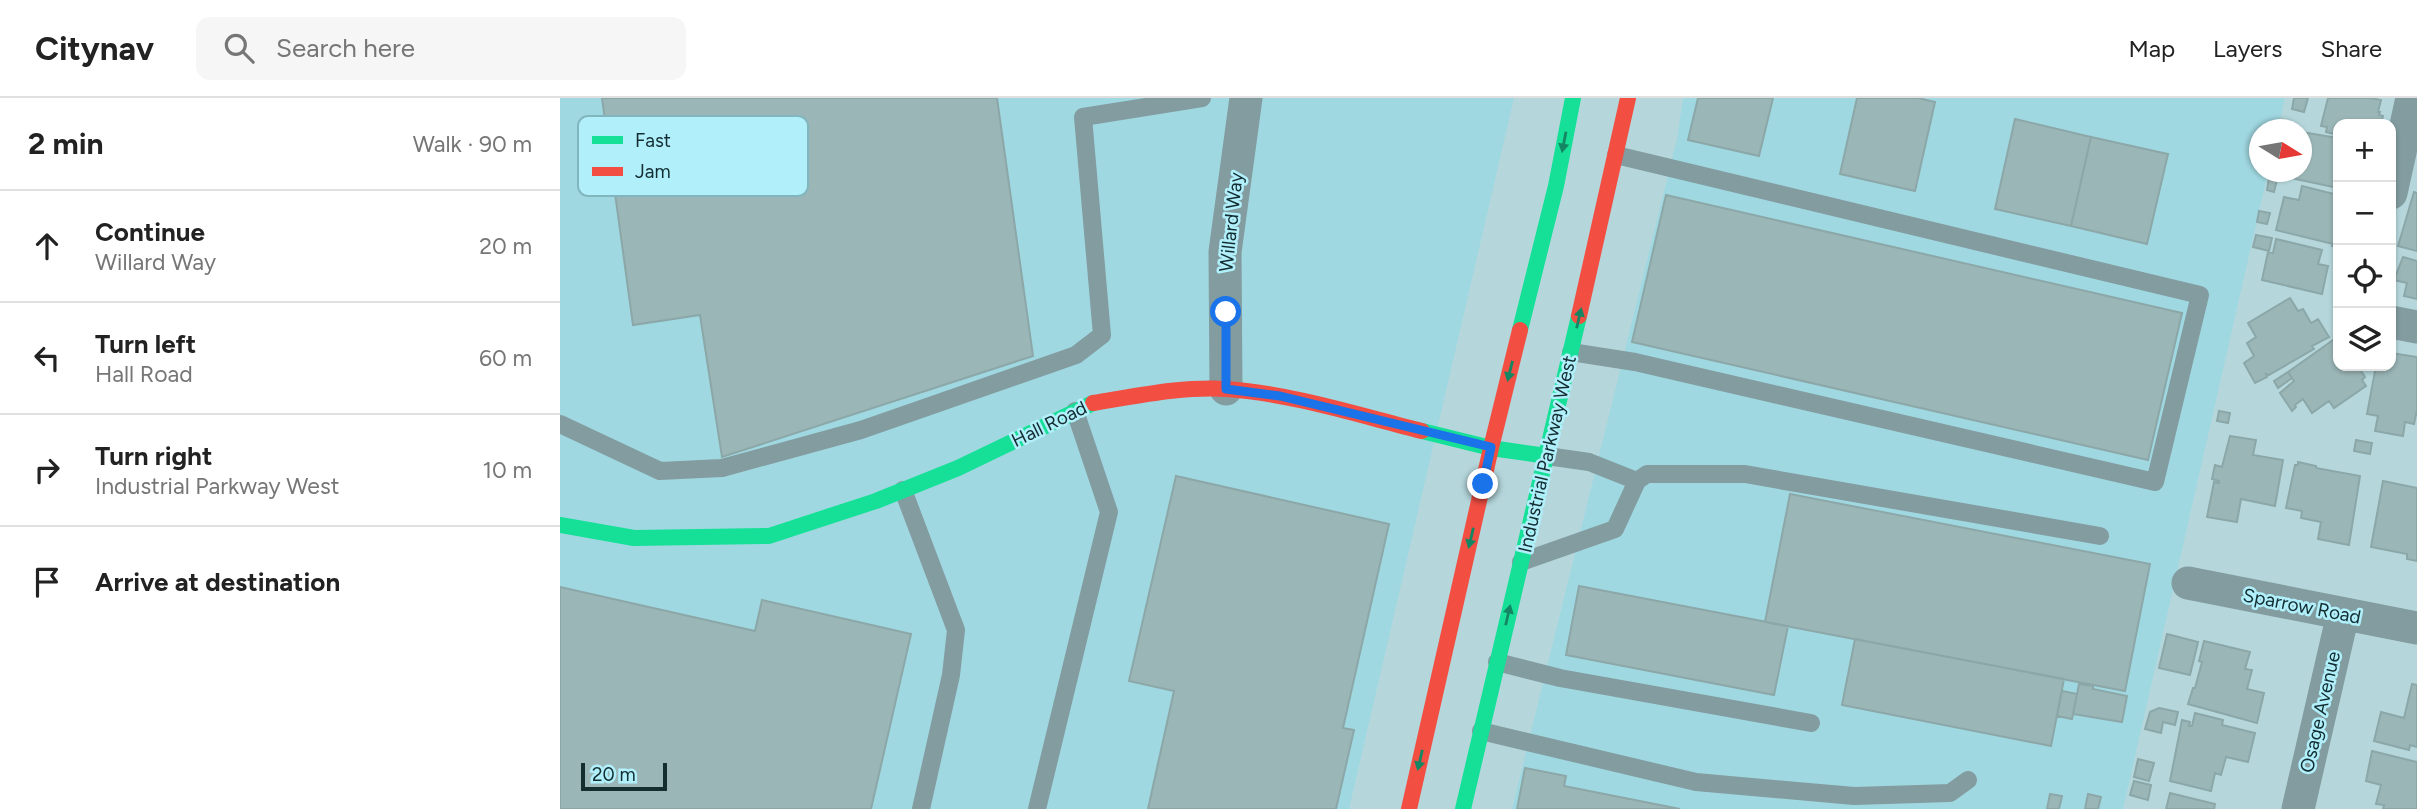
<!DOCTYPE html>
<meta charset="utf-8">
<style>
:root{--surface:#fff;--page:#f6f6f6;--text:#222;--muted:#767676;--line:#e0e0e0}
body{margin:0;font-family:Figtree,sans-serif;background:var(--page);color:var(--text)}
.controls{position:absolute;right:21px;top:21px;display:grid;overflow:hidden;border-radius:14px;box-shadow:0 2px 5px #0004}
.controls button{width:63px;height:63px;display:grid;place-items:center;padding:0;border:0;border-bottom:2px solid var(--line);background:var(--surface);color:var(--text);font:35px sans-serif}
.compass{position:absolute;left:1689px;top:21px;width:63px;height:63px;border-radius:50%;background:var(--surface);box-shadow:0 2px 5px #0004;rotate:101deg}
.scale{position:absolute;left:21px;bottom:18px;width:86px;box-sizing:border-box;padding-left:7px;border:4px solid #132d31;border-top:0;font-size:19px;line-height:24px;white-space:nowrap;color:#132d31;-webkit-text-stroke:5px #b1f0fb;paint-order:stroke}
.stop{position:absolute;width:21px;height:21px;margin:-16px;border:5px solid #1a73e8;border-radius:50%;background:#fff}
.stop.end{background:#1a73e8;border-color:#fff;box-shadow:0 2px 7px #0008}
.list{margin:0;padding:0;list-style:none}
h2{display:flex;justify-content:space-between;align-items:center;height:91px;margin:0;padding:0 28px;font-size:30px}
h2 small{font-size:23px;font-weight:400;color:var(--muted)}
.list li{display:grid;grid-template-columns:46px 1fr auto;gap:21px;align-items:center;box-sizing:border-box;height:112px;padding:0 28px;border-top:2px solid var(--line)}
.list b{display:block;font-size:26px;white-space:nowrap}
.list p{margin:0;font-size:23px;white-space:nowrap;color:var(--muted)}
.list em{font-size:23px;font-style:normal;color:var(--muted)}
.icon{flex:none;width:38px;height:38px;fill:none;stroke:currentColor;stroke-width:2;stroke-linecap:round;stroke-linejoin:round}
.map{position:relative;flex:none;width:1857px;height:711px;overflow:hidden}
header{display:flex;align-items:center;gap:42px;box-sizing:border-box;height:98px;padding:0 35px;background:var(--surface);border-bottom:2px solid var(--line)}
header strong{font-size:33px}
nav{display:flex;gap:38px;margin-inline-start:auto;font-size:24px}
.search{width:490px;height:63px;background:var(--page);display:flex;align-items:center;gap:18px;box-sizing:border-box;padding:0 24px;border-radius:14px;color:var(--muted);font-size:26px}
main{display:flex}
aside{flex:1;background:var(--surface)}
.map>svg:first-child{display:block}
.built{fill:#a0d8e1}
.building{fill:#9bb6b7;stroke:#8ba7a8;stroke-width:2}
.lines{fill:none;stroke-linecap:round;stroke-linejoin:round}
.lane{stroke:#829ca0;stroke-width:18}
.street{stroke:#829ca0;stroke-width:33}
.fast{stroke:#16e098;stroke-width:16}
.jam{stroke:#f24e42;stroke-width:16}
.oneway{fill:#148664}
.route{stroke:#1a73e8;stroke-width:9}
.labels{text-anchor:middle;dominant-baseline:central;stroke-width:5;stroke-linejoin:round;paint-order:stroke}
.street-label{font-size:19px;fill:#132d31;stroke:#b1f0fb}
.key{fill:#b1f0fb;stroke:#82b6be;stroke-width:2}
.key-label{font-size:19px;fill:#132d31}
</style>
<header>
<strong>Citynav</strong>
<div class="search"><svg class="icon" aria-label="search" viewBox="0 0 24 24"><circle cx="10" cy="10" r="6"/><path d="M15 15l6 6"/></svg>Search here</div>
<nav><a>Map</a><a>Layers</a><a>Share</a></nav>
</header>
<main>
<aside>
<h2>2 min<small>Walk · 90 m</small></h2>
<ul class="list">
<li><svg class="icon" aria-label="ahead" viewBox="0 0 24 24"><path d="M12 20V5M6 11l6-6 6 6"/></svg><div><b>Continue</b><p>Willard Way</p></div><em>20 m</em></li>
<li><svg class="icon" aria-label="left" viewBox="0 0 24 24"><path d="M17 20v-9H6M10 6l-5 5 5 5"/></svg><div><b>Turn left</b><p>Hall Road</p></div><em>60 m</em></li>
<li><svg class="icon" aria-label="right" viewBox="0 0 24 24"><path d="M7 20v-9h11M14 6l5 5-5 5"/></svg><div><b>Turn right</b><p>Industrial Parkway West</p></div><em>10 m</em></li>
<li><svg class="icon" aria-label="arrive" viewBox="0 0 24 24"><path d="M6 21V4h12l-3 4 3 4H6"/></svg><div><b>Arrive at destination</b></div></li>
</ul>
</aside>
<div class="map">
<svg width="1857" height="711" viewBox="0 0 1857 711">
<rect width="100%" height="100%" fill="#b5d7dc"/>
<path class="built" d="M0 0H954L789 711H0Z
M1123 0H1725L1718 31 1700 32V74H1708L1563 711H952L1117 41Z"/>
<path class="building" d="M42 0H437L473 258 162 359 140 217 73 227Z
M1138 0H1213L1199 58 1128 42Z
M1297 0H1358L1375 4 1355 93 1280 76Z
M1734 0H1748L1744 14 1732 11Z
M1768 0H1810L1821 2 1818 14H1820L1819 17 1823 18 1821 26H1778V37L1766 34 1767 29 1761 28Z
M1455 21 1531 39 1511 128 1435 111Z
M1742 34 1778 40V90L1726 79 1727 74H1742Z
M1531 39 1608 56 1587 146 1511 128Z
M1712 74H1727L1726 81 1711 78Z
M1709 80 1717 82 1714 94 1707 92Z
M1742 88 1778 97V149L1772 148 1773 146 1716 132 1724 99 1739 102Z
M1854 94 1857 95V153L1838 148Z
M1106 97 1622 215 1588 362 1072 244Z
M1699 113 1710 115 1707 126 1697 124Z
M1696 137 1712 140 1709 153 1693 149Z
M1716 141 1762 152 1758 166 1768 168 1762 196 1702 182 1708 154 1713 155Z
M1843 159 1857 163V201L1844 198 1847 185 1834 182Z
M1730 200 1738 213 1743 211 1751 225 1758 221 1769 239 1752 248 1754 251 1709 277 1706 276 1707 279 1695 285 1684 265 1694 258 1687 245 1696 239 1688 225Z
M1776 240 1778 244V268H1798L1805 279 1802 282 1806 288 1774 310 1769 303 1752 315 1743 301 1735 307 1736 309 1732 313 1720 295 1734 283 1728 274Z
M1831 255 1857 259V312L1854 326 1845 324 1843 338 1815 333 1818 318 1807 316 1816 268H1831Z
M1728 274 1732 280 1718 290 1714 283Z
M1659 313 1670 315 1668 325 1657 323Z
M1670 338 1696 342 1693 357 1723 362 1715 408 1681 401 1677 424 1647 419 1654 384 1659 385V383L1652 381 1655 367 1662 369Z
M1796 342 1812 345 1810 356 1794 353Z
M1738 364 1756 368V370L1800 378 1789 447 1758 441 1761 424 1741 420 1742 413 1726 410 1735 367H1738Z
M616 378 829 426 783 630 794 632 776 711H588L614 593 569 583Z
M1823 383 1857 390V463L1847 461V456L1811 449Z
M1230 396 1590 466 1565 593 1205 524Z
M1019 488 1228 528 1214 597 1006 557Z
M0 489 195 533 202 502 351 536 311 711H0Z
M1607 536 1638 544 1630 577 1599 570Z
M1295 541 1504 581 1491 648 1282 607Z
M1644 543 1690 554 1685 571 1692 572 1687 591 1704 595 1697 625 1628 606 1633 590H1635L1642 564 1639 563Z
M1519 586 1533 588V591L1567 598 1562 624 1513 616Z
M1852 586 1857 587V649L1850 647 1849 652 1814 643 1821 614 1844 620Z
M1502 593 1517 596 1512 621 1497 618Z
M1599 610 1618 614 1615 627 1603 624 1601 635 1585 631 1590 614Z
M1635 615 1663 622 1662 627 1695 635 1688 664 1666 659 1661 677 1655 675 1651 693 1610 683 1622 622 1630 624 1629 628H1632Z
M1812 653 1857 664V711H1823L1824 707 1816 706 1821 687 1806 683Z
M1578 661 1594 665 1589 683 1574 679Z
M965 670 1006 678 1004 688 1120 711H957Z
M1574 683 1591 687 1588 702 1570 697Z
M1610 695 1655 706 1654 711H1606Z
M1490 696 1502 698 1499 711H1487Z
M1528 696 1541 699 1538 711H1525Z"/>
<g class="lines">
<path class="lane" d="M1011 254 1075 264 1595 384 1640 197 1056 57
M0 326 100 373 162 370 301 332 516 257 542 237 523 19 642 0
M987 358 1029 364 1077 383
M343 392 396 532 391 577 361 711
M961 464 1055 431 1077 383 1087 376H1185L1540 438
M937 564 1000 580 1251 625
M921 633 1136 684 1294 698 1390 695 1408 682
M477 711 549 414 515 313"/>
<path class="street" d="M1831 95 1852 0
M1831 224 1857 229
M666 291 665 154 686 0
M1628 485 1857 530
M1738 711 1783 516"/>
<path class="fast" d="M960 232 996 88 1013 0
M862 333 931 350 987 358
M0 427 74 440 209 438 316 403 398 370 533 305
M903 711 1019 218"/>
<path class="jam" d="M1019 218 1068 0
M533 305C577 298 623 288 667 291 733 296 798 317 862 333
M849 711 931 350 960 232"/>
</g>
<defs><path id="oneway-solid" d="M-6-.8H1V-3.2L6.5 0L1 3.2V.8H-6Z" transform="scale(1.75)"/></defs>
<g class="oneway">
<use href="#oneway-solid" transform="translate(1004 44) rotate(101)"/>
<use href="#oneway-solid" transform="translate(1019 220) rotate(-77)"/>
<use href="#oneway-solid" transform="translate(950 273) rotate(104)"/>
<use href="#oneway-solid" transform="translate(911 440) rotate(103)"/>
<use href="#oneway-solid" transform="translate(948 517) rotate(-77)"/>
<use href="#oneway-solid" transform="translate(860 662) rotate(103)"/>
</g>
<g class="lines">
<path class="route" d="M666 214V291L720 298 931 349 923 386"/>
</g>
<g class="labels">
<g class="street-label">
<text transform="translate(671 124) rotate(-84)">Willard Way</text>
<text transform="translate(489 326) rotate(-26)">Hall Road</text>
<text transform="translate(987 356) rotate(-77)">Industrial Parkway West</text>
<text transform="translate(1742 508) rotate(11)">Sparrow Road</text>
<text transform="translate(1760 614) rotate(-77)">Osage Avenue</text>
</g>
</g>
<rect x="18" y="18" width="230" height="80" rx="10" class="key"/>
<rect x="32" y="38" width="31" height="8" fill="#16e098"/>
<rect x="32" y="69" width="31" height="9" fill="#f24e42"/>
<g class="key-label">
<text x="75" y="49">Fast</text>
<text x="75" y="80">Jam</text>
</g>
</svg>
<div class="controls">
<button>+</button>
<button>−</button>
<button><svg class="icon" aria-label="locate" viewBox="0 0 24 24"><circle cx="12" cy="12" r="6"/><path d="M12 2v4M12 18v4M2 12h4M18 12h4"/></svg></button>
<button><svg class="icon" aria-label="layers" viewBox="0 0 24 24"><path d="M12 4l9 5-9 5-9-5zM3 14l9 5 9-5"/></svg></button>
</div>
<svg class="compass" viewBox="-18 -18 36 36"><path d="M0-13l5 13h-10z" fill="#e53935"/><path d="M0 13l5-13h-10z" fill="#767676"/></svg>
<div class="scale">20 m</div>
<div class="stop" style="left:666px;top:214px"></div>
<div class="stop end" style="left:923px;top:386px"></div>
</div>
</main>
